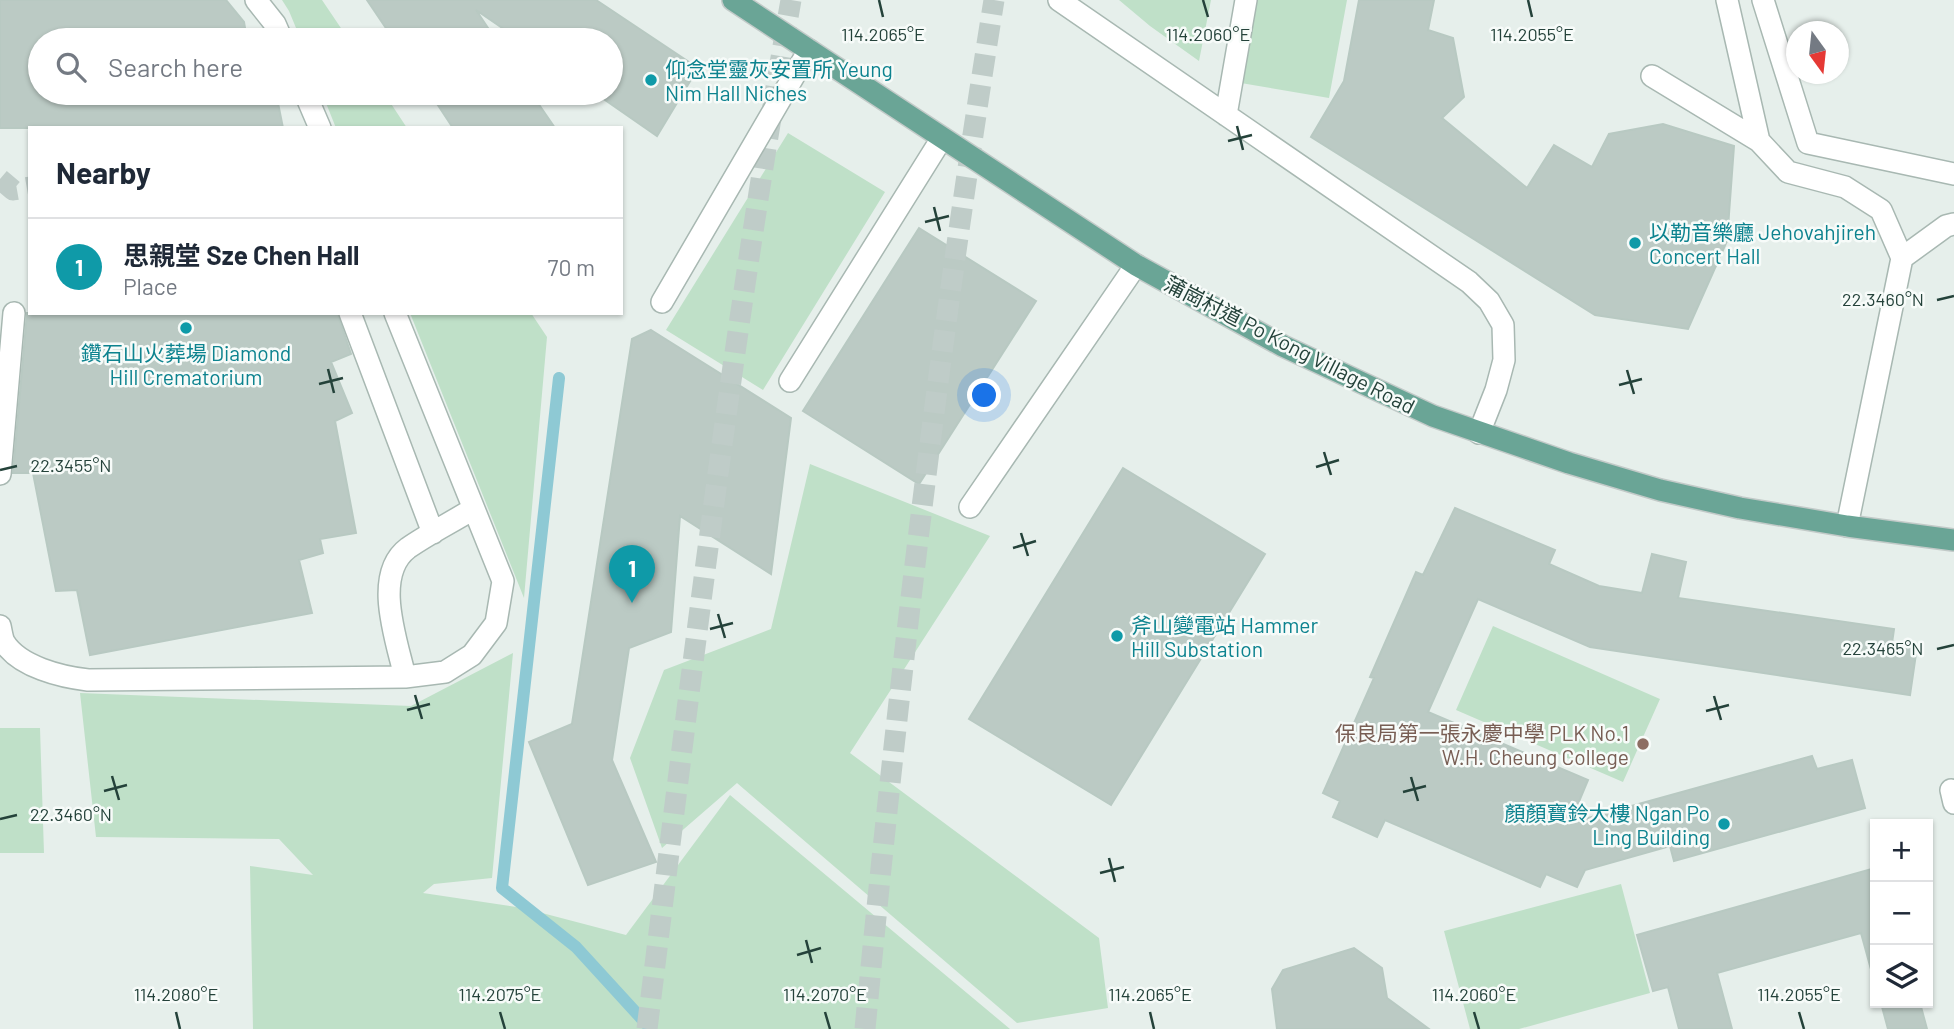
<!DOCTYPE html>
<meta charset="utf-8">
<style>
:root{--surface:#fff;--page:#f6f6f7;--text:#1f2937;--muted:#747a83;--line:#e0e1e3;--accent:#1a73e8}
body{margin:0;font-family:Barlow,"Noto Sans TC",sans-serif;background:var(--page);color:var(--text)}
.controls{position:absolute;right:21px;bottom:21px;display:grid;overflow:hidden;border-radius:0px;box-shadow:0 2px 5px #0004}
.controls button{width:63px;height:63px;display:grid;place-items:center;padding:0;border:0;border-bottom:2px solid var(--line);background:var(--surface);color:var(--text);font:35px sans-serif}
.compass{position:absolute;left:1786px;top:21px;width:63px;height:63px;border-radius:50%;background:var(--surface);box-shadow:0 2px 5px #0004;rotate:165deg}
.you{position:absolute;left:985px;top:396px;width:24px;height:24px;margin:-18px;border:5px solid #fff;border-radius:50%;background:#1a73e8;box-shadow:0 0 0 10px #1a73e833}
.badge{display:grid;place-items:center;width:46px;height:46px;border-radius:50%;background:var(--accent);color:#fff;font-size:23px;font-weight:700}
.pin{position:absolute;translate:-50% -58px;filter:drop-shadow(0 2px 4px #0008)}
.pin::after{content:'';position:absolute;top:37px;width:24px;height:21px;background:inherit;clip-path:polygon(0 0,100% 0,50% 100%)}
.list{margin:0;padding:0;list-style:none}
h2{display:flex;justify-content:space-between;align-items:center;height:91px;margin:0;padding:0 28px;font-size:30px}
h2 small{font-size:23px;font-weight:400;color:var(--muted)}
.list li{display:grid;grid-template-columns:46px 1fr auto;gap:21px;align-items:center;box-sizing:border-box;height:98px;padding:0 28px;border-top:2px solid var(--line)}
.list b{display:block;font-size:26px;white-space:nowrap}
.list p{margin:0;font-size:23px;white-space:nowrap;color:var(--muted)}
.list em{font-size:23px;font-style:normal;color:var(--muted)}
.icon{flex:none;width:38px;height:38px;fill:none;stroke:currentColor;stroke-width:2;stroke-linecap:round;stroke-linejoin:round}
.map{position:relative;flex:none;width:1954px;height:1029px;overflow:hidden}
.search{position:absolute;background:var(--surface);box-shadow:0 2px 5px #0004;left:28px;top:28px;width:595px;height:77px;display:flex;align-items:center;gap:18px;box-sizing:border-box;padding:0 24px;border-radius:38px;color:var(--muted);font-size:26px}
.panel{position:absolute;background:var(--surface);box-shadow:0 2px 5px #0004;left:28px;top:126px;width:595px;height:189px;border-radius:0px}
.map>svg:first-child{display:block}
.green{fill:#bfe0c8}
.lines{fill:none;stroke-linecap:round;stroke-linejoin:round}
.stream{stroke:#8ec9d4;stroke-width:12}
.building{fill:#bbcac4;stroke:#b8c9c2;stroke-width:2}
.minor-tunnel{stroke:#bfccc8;stroke-width:21;stroke-dasharray:21 10;stroke-linecap:butt}
.highway-tunnel{stroke:#bfccc8;stroke-width:21;stroke-dasharray:21 10;stroke-linecap:butt}
.minor-casing{stroke:#a8b8b2;stroke-width:24}
.major-casing{stroke:#c2cac8;stroke-width:24}
.minor{stroke:#fff;stroke-width:21}
.major{stroke:#6aa596;stroke-width:21}
.ticks{fill:none;stroke:#24423a;stroke-width:2.5}
.culture-dot{fill:#0f9aa8;stroke:#f7fbf9;stroke-width:2.5}
.education-dot{fill:#8d6e63;stroke:#f7fbf9;stroke-width:2.5}
.labels{text-anchor:middle;dominant-baseline:central;stroke-width:5;stroke-linejoin:round;paint-order:stroke}
.culture-label{font-size:21px;fill:#0d838f;stroke:#f7fbf9;text-anchor:start}
.street-label{font-size:21px;fill:#24423a;stroke:#f7fbf9}
.education-label{font-size:21px;fill:#785e54;stroke:#f7fbf9;text-anchor:end}
.ticks-label{font-size:18px;text-anchor:middle;fill:#24423a;stroke:#f7fbf9;stroke-width:5;stroke-linejoin:round;paint-order:stroke}
</style>
<div class="map">
<svg width="1954" height="1029" viewBox="0 0 1954 1029">
<rect width="100%" height="100%" fill="#e6efeb"/>
<path class="green" d="M282 0H322L349 40H301L289 11Z
M1119 0H1211L1199 61 1150 26Z
M1250 0H1347L1329 98 1235 82Z
M322 93H384L407 128H336Z
M788 133 885 192 763 390 666 330Z
M410 313H531L547 337 524 598Z
M810 464 990 536 850 753 1099 938 1108 1008 1017 1023 737 783 662 848 630 758 664 670 771 629Z
M1493 626 1660 699 1623 782 1456 710Z
M513 653 492 878 434 884 423 893 523 908 626 935 730 795 1010 1029H253L250 866 313 875 279 839 96 837 80 693 411 706Z
M0 728H40L44 853H0Z
M1621 884 1650 993 1519 1029H1470L1444 931Z"/>
<g class="lines">
<path class="stream" d="M559 378 502 888 576 947 651 1029"/>
</g>
<path class="building" d="M0 0H226L244 22 247 40H40V93H276L283 128H0Z
M367 0H596L698 68 657 136 595 93H611V40H520L476 10 496 40H394Z
M1359 0H1434L1428 30 1453 38 1464 97 1442 118 1527 188 1554 145 1592 167 1609 134 1663 124 1734 146 1727 241 1688 329 1595 315 1311 137 1344 81Z
M430 93H531L555 128H453Z
M919 228 1036 301 919 484 803 411Z
M27 313H337L351 354 331 362 352 413 335 421 356 533 320 539 323 553 299 560 312 613 90 655 77 590 56 591 33 473H13Z
M651 330 791 418 771 574 680 516 671 632 629 648 612 760 656 862 588 885 529 742 572 724 632 339Z
M1123 468 1265 554 1111 805 969 719Z
M1455 508 1555 550 1549 564 1599 586 1642 593 1652 554 1686 562 1678 598 1894 629 1892 643 1917 647 1910 695 1590 647 1478 599 1428 712 1588 780 1570 823 1812 756 1817 769 1852 760 1865 808 1674 861 1670 846 1585 870 1577 887 1546 874 1540 887 1385 820 1377 837 1333 817 1340 801 1323 793 1374 678 1370 677 1416 572 1423 575Z
M1875 868V984L1861 933 1717 973 1732 1029H1679L1668 987 1653 991 1637 935Z
M1354 948 1382 968 1387 998 1429 1029H1277L1272 989 1283 970Z
M1881 1003H1920L1927 1029H1888Z"/>
<g class="lines">
<path class="minor-tunnel" d="M0 179 13 190 30 187"/>
<path class="highway-tunnel" d="M647 1029C690 685 731 341 791 0
M865 1029C898 685 939 341 994 0"/>
<g class="minor-casing">
<path id="minor" d="M256 0 275 24 282 40
M1059 0 1469 282 1489 301 1503 325 1504 360 1496 390 1479 433
M1727 0 1759 141
M1763 0 1808 143 1954 174
M1652 76 1759 141 1788 172 1845 187 1881 210 1902 258
M305 93 320 128
M1226 115 1246 0
M662 302 809 50
M350 313 433 533
M790 381 942 138
M0 474 14 313
M970 507 1136 265
M1847 526 1902 258 1946 226 1954 224
M0 626C1 630 2 638 4 642 19 667 62 677 88 680L405 677 445 672 472 655 496 623 503 581 395 313
M405 677C397 641 372 575 408 548 428 534 452 522 473 509
M1951 790 1954 803"/>
</g>
<g class="major-casing">
<path id="major" d="M733 0 1136 265 1283 346 1433 416 1569 463 1660 490 1740 508 1847 526 1954 540"/>
</g>
<use href="#minor" class="minor"/>
<use href="#major" class="major"/>
</g>
<path class="ticks" d="M879 0 883 17M1203 0 1208 17M1528 0 1532 17M1237 126 1243 150M1228 141 1252 135M934 207 940 231M925 222 949 216M1937 300 1954 296M328 369 334 393M1627 370 1634 394M319 384 343 378M1619 385 1642 379M1324 452 1331 475M1316 467 1339 460M0 470 17 466M1021 533 1028 556M1013 548 1036 541M718 614 725 638M710 629 733 623M1937 649 1954 645M415 695 422 719M1714 696 1721 720M407 710 430 704M1706 711 1729 705M112 776 119 800M1411 777 1418 801M104 791 127 785M1403 792 1426 786M0 819 17 815M1109 858 1115 882M1100 873 1124 867M806 940 812 963M797 955 821 948M176 1012 180 1029M500 1012 505 1029M825 1012 830 1029M1150 1012 1154 1029M1474 1012 1479 1029M1799 1012 1804 1029"/>
<g class="culture-dot">
<circle cx="651" cy="80" r="7"/>
<circle cx="1635" cy="243" r="7"/>
<circle cx="186" cy="328" r="7"/>
<circle cx="1117" cy="636" r="7"/>
<circle cx="1724" cy="824" r="7"/>
</g>
<circle class="education-dot" cx="1643" cy="744" r="7"/>
<g class="labels">
<g class="culture-label">
<text x="665" y="68">仰念堂靈灰安置所 Yeung<tspan x="665" dy="24">Nim Hall Niches</tspan></text>
<text x="1649" y="231">以勒音樂廳 Jehovahjireh<tspan x="1649" dy="24">Concert Hall</tspan></text>
<text x="186" y="352" text-anchor="middle">鑽石山火葬場 Diamond<tspan x="186" dy="24">Hill Crematorium</tspan></text>
<text x="1131" y="624">斧山變電站 Hammer<tspan x="1131" dy="24">Hill Substation</tspan></text>
<text x="1710" y="812" text-anchor="end">顏顏寶鈴大樓 Ngan Po<tspan x="1710" dy="24">Ling Building</tspan></text>
</g>
<g class="street-label">
<text transform="translate(1290 344) rotate(27)">蒲崗村道 Po Kong Village Road</text>
</g>
<g class="education-label">
<text x="1629" y="732">保良局第一張永慶中學 PLK No.1<tspan x="1629" dy="24">W.H. Cheung College</tspan></text>
</g>
</g>
<g class="ticks-label">
<text x="883" y="41">114.2065°E</text>
<text x="1208" y="41">114.2060°E</text>
<text x="1532" y="41">114.2055°E</text>
<text x="1883" y="306">22.3460°N</text>
<text x="71" y="472">22.3455°N</text>
<text x="1883" y="655">22.3465°N</text>
<text x="71" y="821">22.3460°N</text>
<text x="176" y="1001">114.2080°E</text>
<text x="500" y="1001">114.2075°E</text>
<text x="825" y="1001">114.2070°E</text>
<text x="1150" y="1001">114.2065°E</text>
<text x="1474" y="1001">114.2060°E</text>
<text x="1799" y="1001">114.2055°E</text>
</g>
</svg>
<div class="controls">
<button>+</button>
<button>−</button>
<button><svg class="icon" aria-label="layers" viewBox="0 0 24 24"><path d="M12 4l9 5-9 5-9-5zM3 14l9 5 9-5"/></svg></button>
</div>
<svg class="compass" viewBox="-18 -18 36 36"><path d="M0-13l5 13h-10z" fill="#e53935"/><path d="M0 13l5-13h-10z" fill="#747a83"/></svg>
<div class="you"></div>
<div class="pin badge" style="left:632px;top:603px;background:#0f9aa8">1</div>
<div class="search"><svg class="icon" aria-label="search" viewBox="0 0 24 24"><circle cx="10" cy="10" r="6"/><path d="M15 15l6 6"/></svg>Search here</div>
<section class="panel">
<h2>Nearby<small></small></h2>
<ul class="list">
<li><span class="badge" style="background:#0f9aa8">1</span><div><b>思親堂 Sze Chen Hall</b><p>Place</p></div><em>70 m</em></li>
</ul>
</section>
</div>
